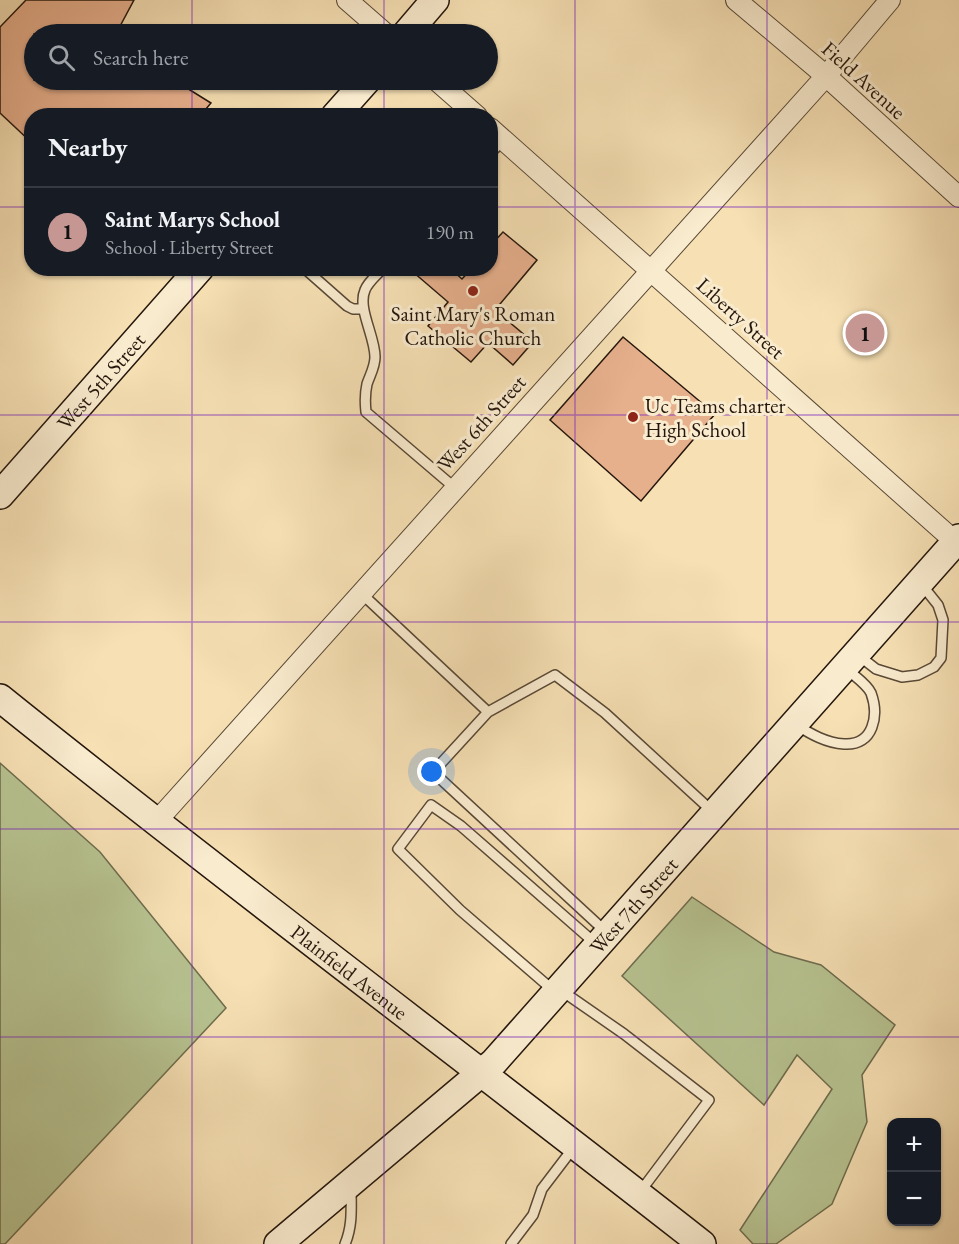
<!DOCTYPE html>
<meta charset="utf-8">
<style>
:root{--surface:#171b24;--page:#242831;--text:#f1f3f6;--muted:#9ea1a6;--line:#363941;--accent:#c59692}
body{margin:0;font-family:"EB Garamond",serif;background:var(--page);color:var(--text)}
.controls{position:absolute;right:18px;bottom:18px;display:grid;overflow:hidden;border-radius:12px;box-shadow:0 2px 4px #0004}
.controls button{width:54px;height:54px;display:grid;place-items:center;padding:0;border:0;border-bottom:2px solid var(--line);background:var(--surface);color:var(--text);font:30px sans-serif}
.you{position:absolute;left:432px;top:772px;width:21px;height:21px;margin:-15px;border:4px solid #fff;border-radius:50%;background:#1a73e8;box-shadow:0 0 0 9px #1a73e833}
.badge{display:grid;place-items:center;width:39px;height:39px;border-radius:50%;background:var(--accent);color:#111;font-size:20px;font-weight:700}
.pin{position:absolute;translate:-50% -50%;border:3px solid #fff;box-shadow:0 2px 6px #0006}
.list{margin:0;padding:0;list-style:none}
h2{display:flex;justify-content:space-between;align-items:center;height:78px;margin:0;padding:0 24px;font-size:26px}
h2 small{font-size:20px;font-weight:400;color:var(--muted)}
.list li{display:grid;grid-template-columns:39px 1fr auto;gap:18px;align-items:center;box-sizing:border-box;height:90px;padding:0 24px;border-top:2px solid var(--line)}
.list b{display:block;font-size:22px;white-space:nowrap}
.list p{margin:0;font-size:20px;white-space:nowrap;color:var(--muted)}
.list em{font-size:20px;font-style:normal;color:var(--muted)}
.icon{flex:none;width:33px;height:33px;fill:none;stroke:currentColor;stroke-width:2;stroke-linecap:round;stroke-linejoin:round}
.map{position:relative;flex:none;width:959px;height:1244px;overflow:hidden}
.search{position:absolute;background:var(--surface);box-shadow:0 2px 4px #0004;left:24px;top:24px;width:474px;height:66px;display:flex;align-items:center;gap:15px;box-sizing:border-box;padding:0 21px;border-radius:33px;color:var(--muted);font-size:22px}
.panel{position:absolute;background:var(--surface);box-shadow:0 2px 4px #0004;left:24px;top:108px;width:474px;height:168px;border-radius:24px}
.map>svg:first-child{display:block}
.green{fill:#b7c391;stroke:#6e6c4e;stroke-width:1.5}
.building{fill:#e7b08d;stroke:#24160c;stroke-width:1.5}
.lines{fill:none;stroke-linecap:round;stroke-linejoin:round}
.lane-casing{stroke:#584836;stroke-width:12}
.street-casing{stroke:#584836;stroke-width:22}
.secondary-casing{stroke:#24160c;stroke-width:30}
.lane{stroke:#f9ebce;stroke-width:9}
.street{stroke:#f9ebce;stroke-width:20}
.secondary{stroke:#f9ebce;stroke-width:27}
.grid{fill:none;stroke:#7b2cbf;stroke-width:1.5;stroke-opacity:0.55}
.poi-dot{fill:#8f2418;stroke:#f9ebce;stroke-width:2}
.labels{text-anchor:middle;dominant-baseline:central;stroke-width:6;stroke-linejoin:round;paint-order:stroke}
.street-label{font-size:21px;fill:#24160c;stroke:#f9ebce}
.poi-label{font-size:21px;fill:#24160c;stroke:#f9ebce}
</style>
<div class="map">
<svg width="959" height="1244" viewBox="0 0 959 1244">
<rect width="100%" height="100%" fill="#f6e0b4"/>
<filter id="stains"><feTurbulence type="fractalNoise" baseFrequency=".00333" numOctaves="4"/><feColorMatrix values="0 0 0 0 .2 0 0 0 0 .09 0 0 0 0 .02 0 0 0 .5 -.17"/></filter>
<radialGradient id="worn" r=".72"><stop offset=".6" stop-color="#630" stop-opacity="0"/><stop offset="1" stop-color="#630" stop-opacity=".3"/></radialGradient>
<path class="green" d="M0 763 100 852 226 1008 5 1244H0Z
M692 897 774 952 821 965 895 1025 862 1075 867 1122 832 1204 776 1244H753L740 1230 832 1089 797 1055 764 1105 622 976Z"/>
<path class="building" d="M26 0H134L118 30 120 34H34V80H174L211 103 200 116H32V143L0 113V27Z
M503 232 537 260 495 310 533 342 513 365 488 343 471 362 428 326 448 302 413 272 416 268H450L462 279 472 268H490V246Z
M623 337 715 414 641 501 550 420Z"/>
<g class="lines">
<g class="lane-casing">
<path id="lane" d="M490 153 504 140
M304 268 347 306 353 309H363
M383 268C377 275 368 282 365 290 357 308 375 336 375 357 375 367 370 375 367 384 365 393 365 403 366 412L455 488
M361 593 488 712 555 675 605 713 713 812
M858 655 876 669 902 677 918 675 934 667 941 658 943 620 938 605 922 585
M488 712 433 772 606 932
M796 725C811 734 826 743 844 744 874 746 879 715 871 693 867 684 854 676 847 669
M554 991 460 910 398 849 431 805 461 826 596 944
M562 991 624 1034 709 1100 640 1192
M345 1244C353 1225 351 1207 351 1188
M511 1244 533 1215 542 1189 574 1147"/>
</g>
<g class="street-casing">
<path id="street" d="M347 0 386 34
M736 0 826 76 959 197
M436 80 477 116
M490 128 959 545
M155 823 826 76 890 0"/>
</g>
<g class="secondary-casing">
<g id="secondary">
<path d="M406 34 435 0"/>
<path d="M335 116 367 80"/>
<path id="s1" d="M0 495 200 268"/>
<path id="s2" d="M0 698C231 884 469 1061 702 1244"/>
<path id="s3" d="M278 1244 494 1062 959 538"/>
</g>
</g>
<use href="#lane" class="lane"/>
<use href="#street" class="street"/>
<use href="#secondary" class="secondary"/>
</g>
<path class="grid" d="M192 0V34M384 0V34M575 0V1244M767 0V1244M192 80V116M384 80V116M0 207H32M490 207H959M192 268V1244M384 268V1244M0 415H959M0 622H959M0 829H959M0 1037H959"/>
<g class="poi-dot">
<circle cx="473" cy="291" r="6"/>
<circle cx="633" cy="417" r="6"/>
</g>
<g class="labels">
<g class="street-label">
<text transform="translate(864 80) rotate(42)">Field Avenue</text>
<text transform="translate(741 318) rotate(42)">Liberty Street</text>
<text stroke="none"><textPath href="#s1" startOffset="152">West 5th Street</textPath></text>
<text transform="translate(481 423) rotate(-48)">West 6th Street</text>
<text stroke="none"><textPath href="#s3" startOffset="492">West 7th Street</textPath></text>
<text stroke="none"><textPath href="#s2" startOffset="444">Plainfield Avenue</textPath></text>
</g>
<g class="poi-label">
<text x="473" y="313">Saint Mary's Roman<tspan x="473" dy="24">Catholic Church</tspan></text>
<text x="645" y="405" text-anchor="start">Uc Teams charter<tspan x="645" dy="24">High School</tspan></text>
</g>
</g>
<rect width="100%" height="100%" filter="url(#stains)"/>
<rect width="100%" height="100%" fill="url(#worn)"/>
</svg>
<div class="controls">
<button>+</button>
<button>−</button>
</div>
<div class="you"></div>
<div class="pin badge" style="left:865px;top:333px">1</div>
<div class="search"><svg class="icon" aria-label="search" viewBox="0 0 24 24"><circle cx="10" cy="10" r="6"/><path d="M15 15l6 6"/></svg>Search here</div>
<section class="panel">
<h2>Nearby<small></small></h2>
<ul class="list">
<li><span class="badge">1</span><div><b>Saint Marys School</b><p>School · Liberty Street</p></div><em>190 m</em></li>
</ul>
</section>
</div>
